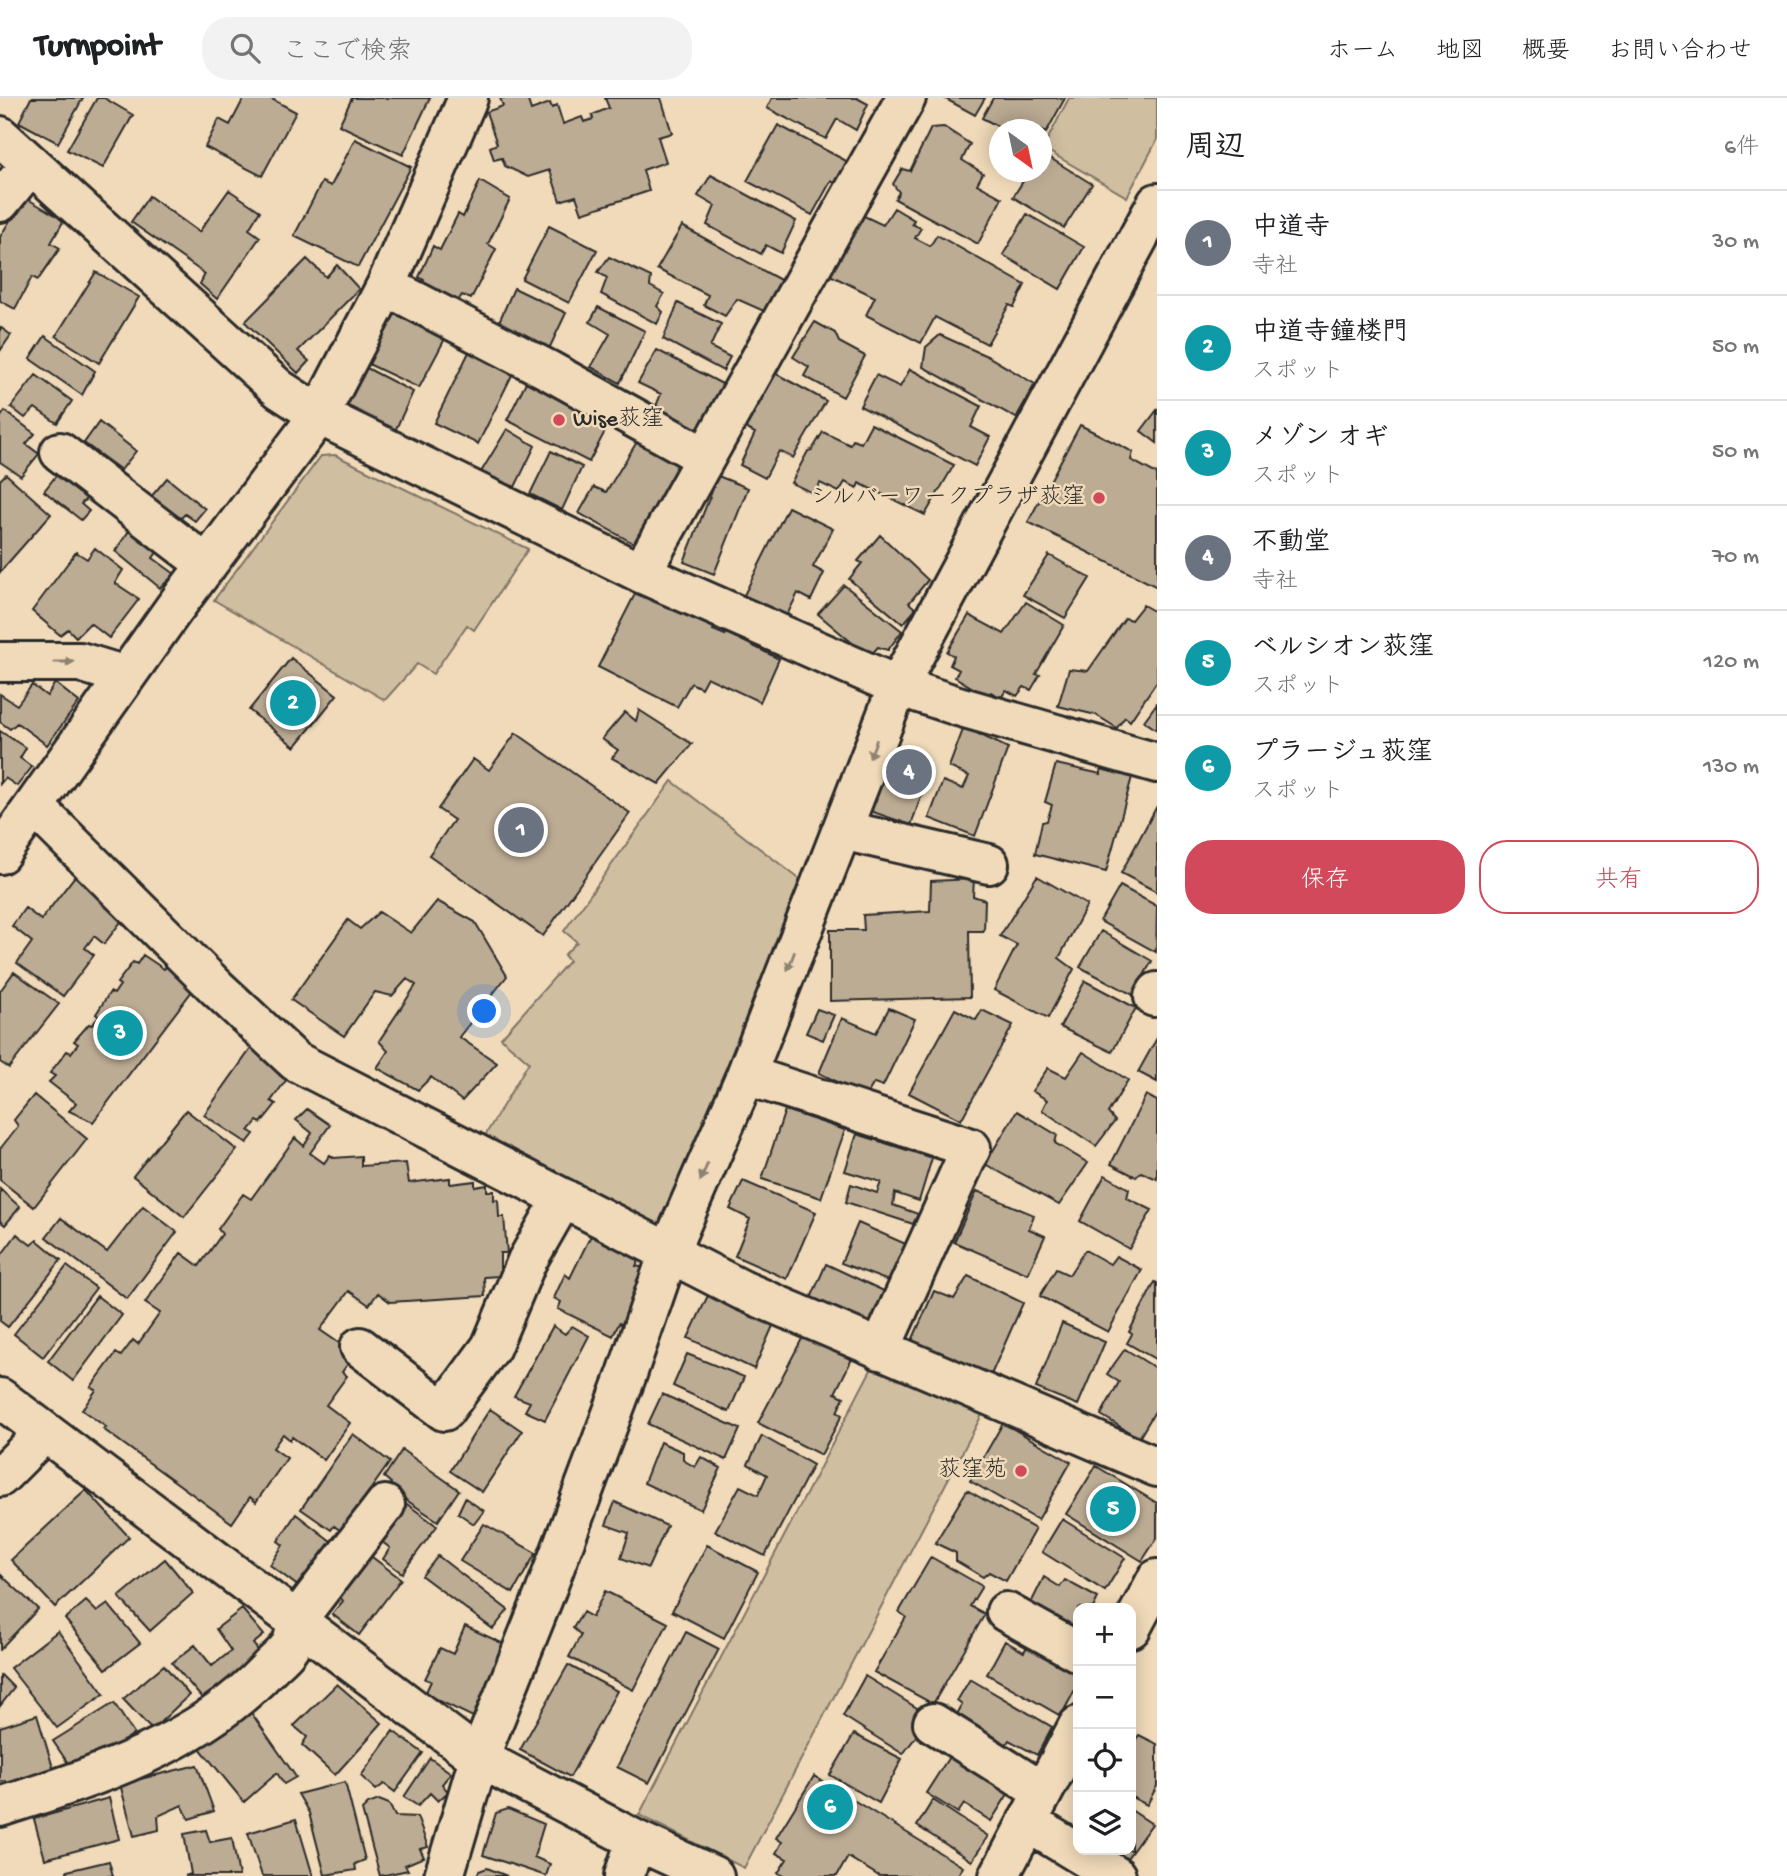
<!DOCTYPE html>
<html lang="ja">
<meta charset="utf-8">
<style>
:root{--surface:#fff;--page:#f2f2f2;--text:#202124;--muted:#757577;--line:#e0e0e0;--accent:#d1495b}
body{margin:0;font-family:"Gochi Hand","Klee One",sans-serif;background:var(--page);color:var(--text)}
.controls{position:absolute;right:21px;bottom:21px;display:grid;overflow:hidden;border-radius:14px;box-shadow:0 4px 18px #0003}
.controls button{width:63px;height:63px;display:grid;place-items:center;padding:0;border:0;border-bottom:2px solid var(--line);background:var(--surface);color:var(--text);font:35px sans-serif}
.compass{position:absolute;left:989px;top:21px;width:63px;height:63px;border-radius:50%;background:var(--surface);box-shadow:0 4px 18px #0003;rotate:147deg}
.you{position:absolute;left:485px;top:914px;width:24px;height:24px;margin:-18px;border:5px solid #fff;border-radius:50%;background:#1a73e8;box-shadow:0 0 0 10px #1a73e833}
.badge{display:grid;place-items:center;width:46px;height:46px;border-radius:50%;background:var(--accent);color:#fff;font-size:23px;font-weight:700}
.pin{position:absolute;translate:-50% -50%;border:4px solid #fff;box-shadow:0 2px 7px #0006}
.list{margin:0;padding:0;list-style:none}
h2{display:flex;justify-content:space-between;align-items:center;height:91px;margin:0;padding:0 28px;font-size:30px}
h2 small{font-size:23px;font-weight:400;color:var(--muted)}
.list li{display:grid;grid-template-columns:46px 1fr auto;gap:21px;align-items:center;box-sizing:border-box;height:105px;padding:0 28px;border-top:2px solid var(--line)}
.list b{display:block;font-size:26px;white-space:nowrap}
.list p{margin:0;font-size:23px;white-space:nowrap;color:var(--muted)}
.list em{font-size:23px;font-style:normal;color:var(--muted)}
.actions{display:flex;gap:14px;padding:21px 28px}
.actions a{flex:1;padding:16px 0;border:2px solid var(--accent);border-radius:28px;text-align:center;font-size:24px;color:var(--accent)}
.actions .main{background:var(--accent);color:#fff}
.icon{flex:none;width:38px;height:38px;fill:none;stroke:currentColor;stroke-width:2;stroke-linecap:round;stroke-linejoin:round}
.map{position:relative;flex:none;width:1157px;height:1778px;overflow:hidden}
header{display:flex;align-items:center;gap:42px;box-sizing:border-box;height:98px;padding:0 35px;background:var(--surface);border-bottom:2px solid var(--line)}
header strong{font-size:33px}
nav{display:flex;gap:38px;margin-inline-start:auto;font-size:24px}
.search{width:490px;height:63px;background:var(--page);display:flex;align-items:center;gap:18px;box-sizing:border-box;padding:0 24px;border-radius:28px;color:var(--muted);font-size:26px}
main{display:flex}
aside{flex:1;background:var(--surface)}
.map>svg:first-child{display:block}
.green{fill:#d0bea1;stroke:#7e7466;stroke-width:2}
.building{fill:#bdac94;stroke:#2b2b2b;stroke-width:2}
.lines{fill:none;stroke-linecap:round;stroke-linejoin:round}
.minor-casing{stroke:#2b2b2b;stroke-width:44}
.minor{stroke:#f0dab9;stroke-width:38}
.oneway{fill:#8e8272}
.poi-dot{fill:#d1495b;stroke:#f0dab9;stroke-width:2.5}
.labels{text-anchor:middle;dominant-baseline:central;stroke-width:5;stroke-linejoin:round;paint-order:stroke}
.poi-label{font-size:23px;fill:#2b2b2b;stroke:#f0dab9;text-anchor:end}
</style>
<header>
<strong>Turnpoint</strong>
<div class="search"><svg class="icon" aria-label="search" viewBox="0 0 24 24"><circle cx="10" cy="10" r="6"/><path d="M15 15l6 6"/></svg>ここで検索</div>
<nav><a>ホーム</a><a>地図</a><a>概要</a><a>お問い合わせ</a></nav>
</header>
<main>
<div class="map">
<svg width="1157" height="1778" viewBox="0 0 1157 1778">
<rect width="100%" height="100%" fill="#f0dab9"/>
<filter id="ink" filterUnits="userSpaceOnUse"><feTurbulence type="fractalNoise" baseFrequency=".0143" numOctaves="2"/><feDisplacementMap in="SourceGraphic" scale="14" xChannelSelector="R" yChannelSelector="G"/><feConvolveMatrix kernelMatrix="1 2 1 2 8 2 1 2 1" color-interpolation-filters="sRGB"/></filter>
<g filter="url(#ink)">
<path class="green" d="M1069 0H1157V42L1127 99 1043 50Z
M335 357 528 451 474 532 467 527 433 576 417 566 385 602 214 502 321 358Z
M672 683 802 783 672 1123 650 1131 483 1041 529 964 501 940 569 863 564 857 577 844 564 833Z
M876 1262 985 1311 744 1770 639 1717Z"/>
<path class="building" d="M31 0H83L58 45 19 24Z
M97 0H104L133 17 103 70 67 52Z
M244 0H270L296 14 262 78 205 49 219 21 230 27Z
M352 0H430L403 57 339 27Z
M500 0H527L531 12 550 5 552 10 557 7 563 26 582 19 584 24 593 21 592 17 609 10 605 0H661L672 35 658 39 666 64 643 72 649 93 582 115 576 98 560 103 550 72 528 79 505 68 502 60 494 62 490 49 497 46 486 14 503 8Z
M772 0H857L868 6 856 32 837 21 826 41 767 10Z
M944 0H985L975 17Z
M993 0H1065L1046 35 1038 31 1005 32 982 20Z
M778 27 852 66 841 88 831 83 812 117 747 83Z
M944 29 970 46 962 62 983 75 977 86 1002 100 978 146 895 101 899 94 893 86 902 71 910 73 931 30Z
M355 41 411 69 358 169 294 138 322 84 331 88Z
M1042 55 1092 86 1064 130 1013 99 1029 74H1042Z
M711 77 796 123 781 155 766 147 761 156 707 127 715 108 698 98Z
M480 83 510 101 488 146 496 151 471 201 462 197 456 206 420 188 424 182 419 179 433 148 440 152 458 116 463 119Z
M229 92 260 113 249 131 260 139 217 201 200 186 205 176 131 124 149 98 199 134Z
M24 99 64 122 51 145 60 150 38 182 32 179 15 211 0 203V139Z
M894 110 914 122 912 126 921 130 915 140 930 148 937 137 1025 187 1014 209 1009 207 987 246 935 219 921 245 866 217 875 199 828 176 860 116 883 127Z
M1027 116 1084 149 1060 191 1003 157Z
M549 128 597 152 569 205 522 181Z
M682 128 784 184 766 214 737 201 725 218 704 207 708 197 657 171Z
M609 159 651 179 650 188 664 196 657 208 663 214 657 226 601 196 607 180 598 174Z
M307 161 326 179 337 167 359 191 298 253 309 263 298 275 245 224Z
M96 174 139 199 99 265 56 238Z
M514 190 566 215 549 251 498 226Z
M678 205 721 226 710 249 730 259 723 273 663 241Z
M397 208 448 235 419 290 362 263 374 236 382 238Z
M598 209 645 233 620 285 591 269 610 236 590 224Z
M815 224 835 235 839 244 865 258 843 299 804 278 809 269 793 259Z
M0 229 11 237 0 253Z
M940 237 989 259 1035 286 1016 320 923 269 926 249Z
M45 238 95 273 82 297 30 261Z
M471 250 515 271 478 346 434 325Z
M657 252 728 289 701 340 654 313 661 296 638 285Z
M359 266 413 294 395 333 348 311 344 294Z
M910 271 981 308 971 329 990 339 975 368 860 308 876 277 900 289Z
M773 274 826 303 793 360 779 353 765 380 740 367 755 335 740 327Z
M36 277 72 303 57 325 35 310 25 320 11 309Z
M528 280 611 322 589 364 507 322Z
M1157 312V345L1141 333Z
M5 313 35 336 26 346 39 356 21 378 0 364V320Z
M99 324 136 353 121 372 84 345Z
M871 326 954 367 925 417 859 385 857 390 845 384 839 394 820 385 815 396 791 385 808 353 812 352 823 334 850 347 853 342 861 345Z
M1080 327 1133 354 1131 362 1157 376V489L1028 424Z
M507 331 535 348 515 389 481 374Z
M640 339 690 368 642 450 579 415 594 389 606 394Z
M551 353 582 369 562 412 530 396Z
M59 374 89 398 81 406 89 413 81 422 44 393Z
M6 376 51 416 0 474V382Z
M718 378 748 390 714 476 684 464Z
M167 380 205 411 195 423 185 416 177 424 150 400Z
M788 409 833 431 813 469 824 475 811 502 798 495 786 519 743 499Z
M131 430 158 453 153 460 175 476 160 490 115 453Z
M880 437 928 482 909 505 916 511 903 526 849 481 862 465 858 463Z
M95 450 123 472 115 485 139 501 109 540 90 525 76 539 68 531 60 537 32 513 76 454 87 461Z
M1049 457 1090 480 1065 520 1023 497Z
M844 487 902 533 888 552 878 549 869 559 818 516Z
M637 492 715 529 713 532 725 537V534L779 561 760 604 707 579 701 590 691 585 677 609 598 569Z
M1026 504 1064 527 1036 576 1040 577 1031 592 1024 589 1017 598 1006 592 1001 600 991 594 988 599 955 579 959 572 950 567 954 558 947 554 969 517 1004 536Z
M1143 507 1157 515V583L1130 623 1125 619 1117 630 1096 617 1058 608 1069 571 1088 573 1125 520 1131 522Z
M291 560 337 597 295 649 249 612Z
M55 585 79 604 47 647 17 625 10 631 0 624V596L17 607 32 587 47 598Z
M1157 605V632L1144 623Z
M639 612 692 646 659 686 612 660 618 652 602 641 625 614 636 623Z
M964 629 1008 650 975 738 929 720 943 683 963 691 969 678 949 669Z
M0 633 26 650 20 660 32 669 17 688 5 680 0 686Z
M516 635 630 715 543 838 429 757 454 722 438 711 473 661 489 672Z
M1056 666 1101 676V671L1132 679 1106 774 1035 756 1042 724 1047 723 1052 707 1045 704Z
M883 678 923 693 911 727 870 713Z
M1157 708V794L1121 775Z
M75 778 106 802 103 807 123 821 104 846 94 838 85 850 94 857 63 898 17 865 32 844 12 828 25 810 41 822Z
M1037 778 1087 807 1059 860 1074 871 1048 920 994 892 1017 847 1000 838Z
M974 781 973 798 985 802 984 833H969L970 899 830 903V832H864L863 817 930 813 931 783Z
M1120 788 1157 808 1156 854 1100 823Z
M437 803 475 824 507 878 459 939 497 965 462 1003 431 979 418 992 377 970 388 953 379 943 416 887 407 881 392 898 375 894 344 938 291 902 348 822 360 831 379 814 411 835Z
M1101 833 1152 863 1133 897 1080 869Z
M143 857 164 871 170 865 195 889 93 1024 69 1013 76 1005 49 984 55 978 50 975 67 953 71 955 78 946 74 943 89 926 92 927 99 919 96 916 110 894 114 896 120 887 117 885 133 864 137 866Z
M14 874 59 906 9 970 0 964V893Z
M1085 883 1136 910 1112 954 1060 929Z
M889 910 915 921 883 988 874 985 866 998 819 975 842 920 876 935Z
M817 911 834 917 823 942 806 935Z
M955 911 976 922 982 912 1013 927 961 1022 909 995Z
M1157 940V984L1138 974Z
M255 945 292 974 271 1003 276 1006 261 1025 257 1023 249 1033 254 1036 247 1045 204 1017Z
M1083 954 1128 982 1108 1015 1115 1023 1096 1048 1042 1012 1047 1002 1032 993 1048 970 1066 979Z
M34 997 87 1041 34 1109 0 1082V1051L18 1028 14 1022Z
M1146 997 1157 1003V1081L1141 1074 1136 1079 1111 1066Z
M307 1011 330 1027 310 1055 324 1065 330 1057 334 1060 361 1058V1068L406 1065 409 1085 450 1080V1086L475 1083V1089L487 1087V1093H494V1102L498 1101 499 1119H504L507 1155H500V1178L484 1179 485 1198 390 1204 378 1195 369 1207 349 1193 320 1232 349 1252 347 1267 342 1274 347 1278 326 1307 350 1325 324 1362 292 1339 290 1342 283 1336 273 1350 287 1360 256 1404 250 1399 232 1425 103 1331 106 1329 82 1312 96 1292 91 1289 116 1255 121 1258 133 1242 138 1246 160 1215 145 1205 181 1155 199 1168 222 1136 218 1131 243 1096 251 1101 295 1040 304 1048 312 1035 296 1022Z
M186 1012 237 1052 184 1119 133 1078Z
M785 1012 845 1032 821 1100 762 1081Z
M1017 1013 1057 1037 1055 1045 1088 1065 1059 1107 985 1066Z
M857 1036 932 1060 919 1103 895 1095 893 1107 918 1116 913 1126 846 1104 851 1086 877 1095 881 1084 845 1073Z
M1105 1077 1129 1091 1127 1100 1152 1112 1129 1151 1080 1123Z
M743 1083 816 1114 787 1181 735 1158 750 1121 730 1111Z
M0 1091 20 1109 5 1127 0 1123Z
M977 1093 1034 1117 1029 1131 1045 1138 1028 1176 954 1144Z
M143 1108 177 1134 127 1201 46 1139 61 1120 107 1154Z
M858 1125 908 1147 891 1184 841 1165Z
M593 1133 641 1158 636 1168 644 1170 637 1182 646 1187 626 1228 619 1225 613 1238 558 1211 561 1204 554 1200 565 1176 570 1180Z
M17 1136 31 1147 37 1142 61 1162 8 1229 0 1223V1159Z
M1085 1152 1110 1166 1116 1158 1142 1172 1108 1234 1040 1198 1056 1171 1069 1177Z
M826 1166 886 1194 871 1227 811 1200Z
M67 1168 96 1190 43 1259 14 1236Z
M968 1178 1023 1205 990 1279 911 1245 934 1193 954 1201Z
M1155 1184 1157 1185V1262L1127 1245 1132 1236 1129 1234Z
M711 1191 776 1221 754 1271 688 1240Z
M97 1198 122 1217 73 1283 48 1263Z
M1062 1225 1105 1244 1078 1307 1036 1290Z
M553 1228 565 1236 572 1228 589 1238 545 1322 525 1313 530 1304 514 1298Z
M806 1233 854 1257 835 1295 844 1299 837 1314 842 1317 821 1357 758 1325Z
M1125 1251 1157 1271V1310L1139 1340 1101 1317 1119 1284 1107 1276Z
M687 1256 744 1279 729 1314 673 1288Z
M662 1296 740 1331 726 1362 648 1326Z
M490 1311 522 1333 482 1394 450 1373Z
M1003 1325 1071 1364 1038 1422 970 1383Z
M353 1336 390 1364 341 1433 334 1428 331 1432 301 1411Z
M762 1338 813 1367 765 1458 715 1433 740 1388 758 1397 767 1377 748 1366Z
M660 1344 683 1354V1362L695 1369 701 1359 721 1370 701 1412 644 1385Z
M402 1352 459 1392 438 1423 388 1390 391 1385 384 1379Z
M1096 1368 1157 1405V1440L1142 1463 1066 1416Z
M86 1392 129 1439 55 1509 11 1462Z
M967 1392 1035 1431 1006 1483 989 1474 983 1479 956 1463V1455L935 1445Z
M465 1400 484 1413 474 1426 458 1415Z
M400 1401 437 1428 402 1475 383 1461 390 1450 381 1443Z
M615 1404 667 1428 648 1470 621 1460 629 1435 606 1427Z
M296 1416 332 1444 299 1489 270 1467 283 1447 278 1443Z
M1062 1421 1125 1460 1105 1493 1042 1454Z
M484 1426 536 1455 513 1495 460 1463Z
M707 1447 758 1474 724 1540 672 1513Z
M368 1456 401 1481 359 1537 332 1516 343 1503 338 1496Z
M438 1458 508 1512 493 1531 422 1478Z
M931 1459 982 1488 970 1508 985 1516 933 1606 874 1574 906 1519 899 1514Z
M165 1461 193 1495 150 1533 119 1499Z
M0 1476 38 1511 0 1551Z
M1044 1479 1060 1489 1065 1482 1098 1500 1093 1510H1078V1538L1028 1511Z
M605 1493 668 1525 633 1592 569 1559 581 1537 573 1530 583 1514 592 1519Z
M86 1503 97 1514 108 1506 140 1545 106 1571 65 1521Z
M242 1511 264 1537 253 1546 263 1558 207 1606 172 1565 195 1547 212 1568 231 1553 216 1531Z
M465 1528 506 1547 475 1620 425 1596 431 1583 425 1581 440 1550 453 1556Z
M58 1533 104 1596 57 1630 10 1570Z
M686 1534 719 1551 649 1685 617 1669Z
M1005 1543 1024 1554 1030 1543 1078 1569V1586L1061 1618 987 1576Z
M164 1567 189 1597 152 1632 123 1601Z
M568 1567 617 1593 570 1679 520 1652Z
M1 1577 14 1590 0 1608V1578Z
M865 1578 925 1615 920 1633 903 1656 843 1618Z
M970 1581 1052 1629 1037 1657 1009 1642 1003 1652 953 1624 962 1607 957 1603Z
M337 1586 382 1625 335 1677 302 1647 307 1639 294 1628Z
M114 1605 134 1636 74 1674 53 1643Z
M250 1613 296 1679 284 1686 277 1675 244 1704 199 1649Z
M37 1617 55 1676 11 1690 6 1683 0 1684V1629Z
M393 1633 423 1655 395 1694 384 1686 376 1692 361 1678Z
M854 1636 902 1661 879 1705 830 1677Z
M1139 1637 1157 1646V1688L1147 1707 1131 1699V1648Z
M954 1651 1013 1688 991 1723 964 1706 958 1715 926 1695Z
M430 1660 451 1675 442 1686 448 1694 438 1703 430 1695 418 1708 404 1699Z
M197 1667 214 1713 189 1721 182 1707 158 1718 159 1732 134 1738 120 1686Z
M814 1678 963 1769 957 1778H879L848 1759 837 1778H784L778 1775 787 1761 776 1755 782 1744 776 1740Z
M345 1684 365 1762 355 1766 356 1772 325 1777 309 1715 298 1696Z
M109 1700 119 1741 45 1761 34 1721Z
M379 1702 389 1706 395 1718 417 1719 428 1749 420 1751 424 1759 405 1767 408 1772 380 1778 362 1712 368 1706Z
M933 1702 988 1738 972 1763 917 1728Z
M508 1711 544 1726 534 1759 550 1766 546 1778 483 1757 496 1715Z
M1131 1712 1152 1726 1125 1763 1109 1752H1131Z
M296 1721 313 1778H262L248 1735Z
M206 1732 210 1744 232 1740 239 1778H185L191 1776 184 1736Z
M109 1763 113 1778H68L67 1773Z
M487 1770 507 1778H476L479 1773Z"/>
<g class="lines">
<g class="minor-casing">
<path id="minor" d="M0 38 279 291 319 317 641 475 898 588 958 608 1157 665
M0 104 31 66
M386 188 548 272 705 359
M60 354 207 467
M641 475 906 0
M0 564H80L126 578
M35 709 217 890 295 963 742 1192 1157 1369
M842 732 989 766
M0 756 173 512 319 317 386 188 468 0
M1154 899 1157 894
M746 977 971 1050 880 1252
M360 1249 444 1313 491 1249 527 1163 563 1100
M0 1300 479 1660 636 1742 714 1778
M0 1379 44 1335
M1006 1514 1078 1554
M1131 1530 1157 1481
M933 1625 1043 1694
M0 1709C95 1679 198 1646 267 1572 275 1563 288 1554 292 1544 295 1538 295 1529 296 1523L385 1407
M1027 1724 1116 1778
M444 1778 479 1660 545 1495 627 1276 669 1154 746 977 898 588 1157 105
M624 1778 636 1742
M999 1778 1078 1628"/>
</g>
<use href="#minor" class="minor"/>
</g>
<defs><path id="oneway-solid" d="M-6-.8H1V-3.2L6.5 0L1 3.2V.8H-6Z" transform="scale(1.75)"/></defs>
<g class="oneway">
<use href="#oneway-solid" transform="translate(64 564)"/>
<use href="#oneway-solid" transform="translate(873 651) rotate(111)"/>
<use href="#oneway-solid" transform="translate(791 863) rotate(111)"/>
<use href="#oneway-solid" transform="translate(704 1074) rotate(113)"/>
</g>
</g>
<g class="poi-dot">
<circle cx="559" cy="322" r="7"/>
<circle cx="1099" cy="400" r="7"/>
<circle cx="1021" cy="1373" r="7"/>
</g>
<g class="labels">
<g class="poi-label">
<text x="573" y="322" text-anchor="start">Wise荻窪</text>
<text x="1085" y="400">シルバーワークプラザ荻窪</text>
<text x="1007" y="1373">荻窪苑</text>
</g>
</g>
</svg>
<div class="controls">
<button>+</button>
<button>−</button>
<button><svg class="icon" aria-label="locate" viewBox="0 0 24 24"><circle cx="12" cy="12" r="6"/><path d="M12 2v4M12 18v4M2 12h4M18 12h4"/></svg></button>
<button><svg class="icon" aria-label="layers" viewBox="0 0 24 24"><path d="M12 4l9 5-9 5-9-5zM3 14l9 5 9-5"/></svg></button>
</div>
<svg class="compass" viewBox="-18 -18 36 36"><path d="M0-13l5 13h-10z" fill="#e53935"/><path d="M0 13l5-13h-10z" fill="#757577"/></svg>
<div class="you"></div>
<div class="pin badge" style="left:521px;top:732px;background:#6b7280">1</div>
<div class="pin badge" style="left:293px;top:605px;background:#0f9aa8">2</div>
<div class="pin badge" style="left:120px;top:935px;background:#0f9aa8">3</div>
<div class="pin badge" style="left:909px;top:674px;background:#6b7280">4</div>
<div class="pin badge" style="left:1113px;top:1411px;background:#0f9aa8">5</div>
<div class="pin badge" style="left:830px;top:1709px;background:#0f9aa8">6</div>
</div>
<aside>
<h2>周辺<small>6件</small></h2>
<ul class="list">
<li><span class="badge" style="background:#6b7280">1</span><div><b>中道寺</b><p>寺社</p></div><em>30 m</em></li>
<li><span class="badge" style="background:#0f9aa8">2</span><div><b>中道寺鐘楼門</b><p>スポット</p></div><em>50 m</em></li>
<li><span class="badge" style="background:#0f9aa8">3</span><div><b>メゾン オギ</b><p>スポット</p></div><em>50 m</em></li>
<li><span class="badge" style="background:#6b7280">4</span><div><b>不動堂</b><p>寺社</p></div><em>70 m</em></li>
<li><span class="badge" style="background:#0f9aa8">5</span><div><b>ベルシオン荻窪</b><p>スポット</p></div><em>120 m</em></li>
<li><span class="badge" style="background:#0f9aa8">6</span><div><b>プラージュ荻窪</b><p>スポット</p></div><em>130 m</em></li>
</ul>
<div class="actions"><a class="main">保存</a><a>共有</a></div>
</aside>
</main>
